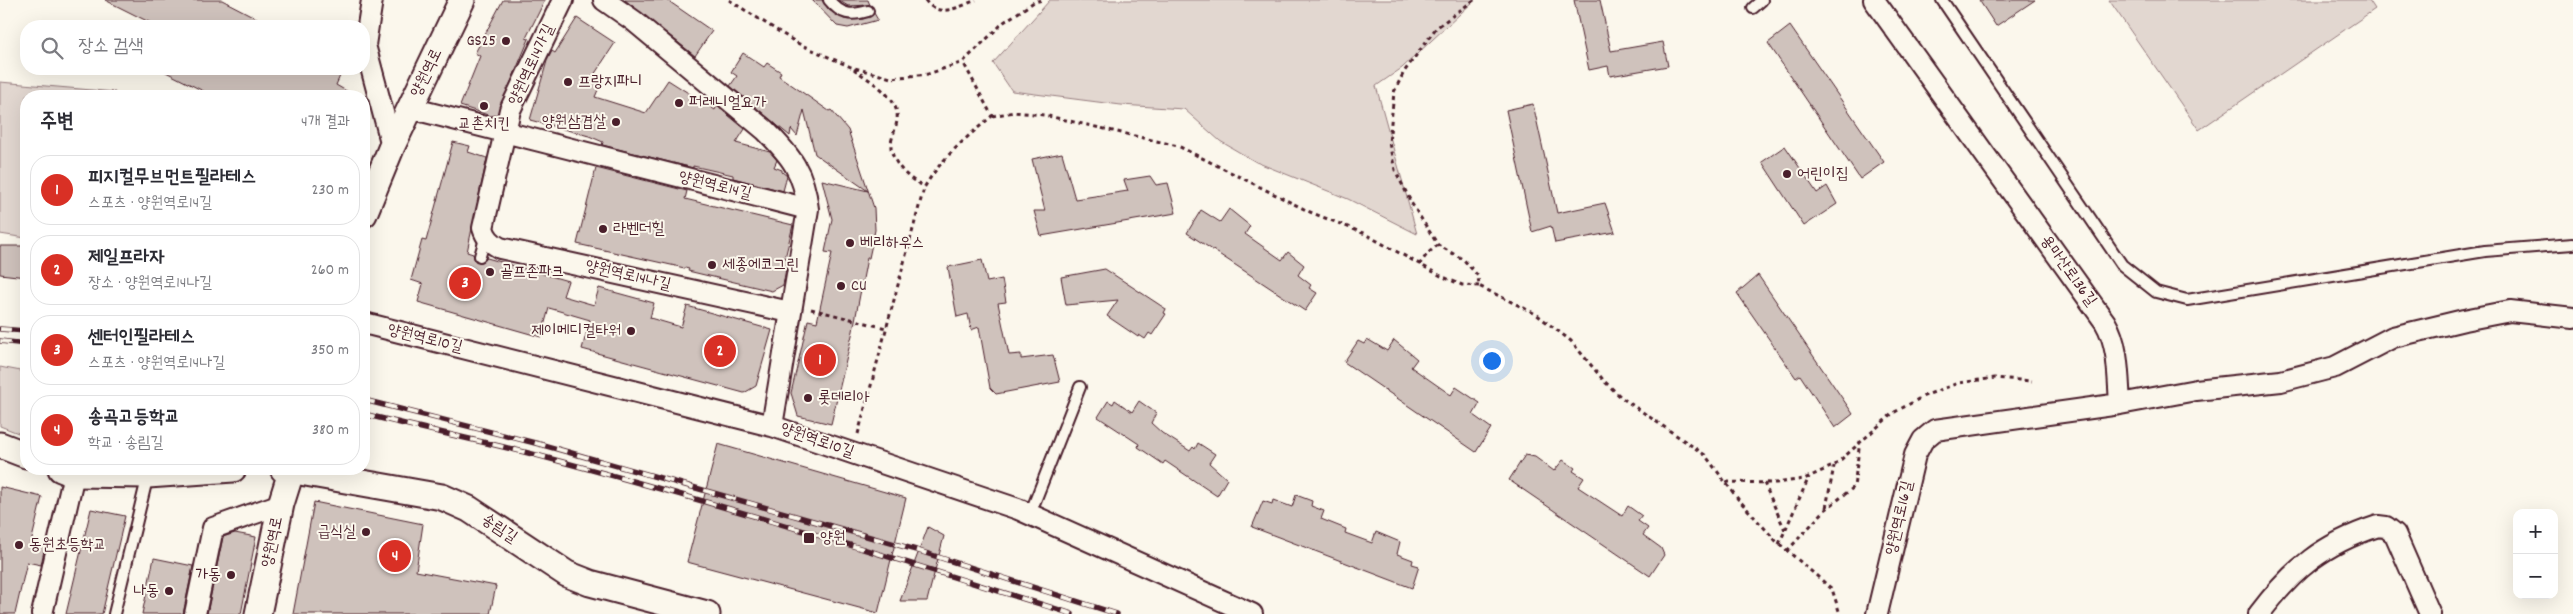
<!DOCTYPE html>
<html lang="ko">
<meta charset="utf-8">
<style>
:root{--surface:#fff;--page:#f7f7f7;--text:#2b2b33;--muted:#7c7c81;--line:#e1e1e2;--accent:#d93025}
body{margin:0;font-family:Dekko,"Poor Story",sans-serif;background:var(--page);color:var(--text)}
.controls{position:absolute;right:15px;bottom:15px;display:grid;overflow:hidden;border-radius:10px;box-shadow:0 5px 20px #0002}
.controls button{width:45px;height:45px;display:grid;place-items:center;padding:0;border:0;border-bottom:1px solid var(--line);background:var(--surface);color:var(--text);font:25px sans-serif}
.you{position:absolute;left:1491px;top:360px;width:18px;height:18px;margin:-12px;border:4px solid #fff;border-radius:50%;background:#1a73e8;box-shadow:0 0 0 8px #1a73e833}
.badge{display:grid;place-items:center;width:32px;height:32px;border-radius:50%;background:var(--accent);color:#fff;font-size:16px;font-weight:700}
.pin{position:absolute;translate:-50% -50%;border:2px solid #fff;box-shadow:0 1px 5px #0006}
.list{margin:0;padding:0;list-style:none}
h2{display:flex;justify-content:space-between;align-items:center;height:65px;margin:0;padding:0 20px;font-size:21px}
h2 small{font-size:16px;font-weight:400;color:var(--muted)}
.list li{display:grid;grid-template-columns:32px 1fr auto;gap:15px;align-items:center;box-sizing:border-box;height:70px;margin:0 10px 10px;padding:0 10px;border:1px solid var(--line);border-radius:20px}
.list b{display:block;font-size:19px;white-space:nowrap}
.list p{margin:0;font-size:16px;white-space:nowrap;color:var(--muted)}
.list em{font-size:16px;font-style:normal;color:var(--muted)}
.icon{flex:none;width:28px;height:28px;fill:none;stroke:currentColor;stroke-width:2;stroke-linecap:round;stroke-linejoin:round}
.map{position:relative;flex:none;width:2573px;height:614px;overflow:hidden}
.search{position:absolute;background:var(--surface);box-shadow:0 5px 20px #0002;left:20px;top:20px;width:350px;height:55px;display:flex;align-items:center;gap:12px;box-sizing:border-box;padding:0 18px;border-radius:20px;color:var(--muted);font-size:19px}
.panel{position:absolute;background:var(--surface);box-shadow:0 5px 20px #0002;left:20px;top:90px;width:350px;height:385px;border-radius:20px}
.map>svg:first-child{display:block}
.green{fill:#e2d7d0;stroke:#967b7e}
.building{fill:#cfc2bc;stroke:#4a1f2b}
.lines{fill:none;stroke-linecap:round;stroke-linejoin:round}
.service-casing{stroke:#4a1f2b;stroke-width:14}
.minor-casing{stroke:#4a1f2b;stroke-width:24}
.tertiary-casing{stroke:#4a1f2b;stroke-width:29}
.path{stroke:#4a1f2b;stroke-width:3;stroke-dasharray:4 4;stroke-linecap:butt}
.service{stroke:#fbf7ec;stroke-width:10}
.minor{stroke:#fbf7ec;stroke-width:20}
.tertiary{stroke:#fbf7ec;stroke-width:25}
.rail-casing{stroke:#4a1f2b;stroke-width:5.5}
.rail{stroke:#fbf7ec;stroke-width:4;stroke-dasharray:11;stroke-linecap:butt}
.poi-dot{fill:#4a1f2b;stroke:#fbf7ec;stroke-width:2}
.labels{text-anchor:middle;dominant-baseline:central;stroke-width:4;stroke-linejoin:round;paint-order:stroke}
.poi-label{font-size:16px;fill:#4a1f2b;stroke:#fbf7ec;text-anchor:start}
.street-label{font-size:16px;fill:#4a1f2b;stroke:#fbf7ec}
</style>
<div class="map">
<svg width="2573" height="614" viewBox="0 0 2573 614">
<rect width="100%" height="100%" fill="#fbf7ec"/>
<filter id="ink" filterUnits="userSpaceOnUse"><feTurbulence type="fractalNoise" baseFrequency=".02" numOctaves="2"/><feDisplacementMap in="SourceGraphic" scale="10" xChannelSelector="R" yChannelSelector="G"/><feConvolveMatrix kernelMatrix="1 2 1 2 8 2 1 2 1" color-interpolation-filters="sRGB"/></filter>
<g filter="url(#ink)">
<path class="green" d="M1050 0H1475L1402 68 1376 86 1417 234 1348 199 1256 162 1220 141 1184 109 1121 105 1012 91 993 63Z
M2109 0H2369L2375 9 2199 130Z
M0 82 115 92V96H26V238L0 234Z
M0 367 26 372V436L0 426Z"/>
<path class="building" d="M105 0H222L272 26H157Z
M503 0H545L526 38 529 39 497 115 491 116 460 106 480 56 475 53Z
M625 0H667L712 31 695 56Z
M812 0H822L829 10 844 19H863L874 13 878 20 848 28 837 26Z
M838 0H868L870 5 848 6Z
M1574 0H1600L1611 51 1663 42 1668 66 1610 76 1608 66 1589 70Z
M1979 0H2035L1996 26Z
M577 18 615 43 590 81 600 85 595 97 646 113 668 80 715 110 717 106 745 129 736 143 770 152 777 160 774 167 782 170V172L787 176 783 191 733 178V175L693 166V168L602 145 603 142 589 136 530 120 547 61 552 51 555 53Z
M1790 26 1884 162 1860 179 1768 43Z
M743 53 764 67 767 63 781 72 779 76 829 111 831 110 848 130 874 208 875 230 869 258H867L853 331 831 424 798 416 791 393 808 320 817 322 832 253 825 252 832 219 822 180 868 191 815 154 804 110 797 136 791 129 790 136 730 86 737 76 731 72Z
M160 69H343L336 85 355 96H213Z
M1533 104 1557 213 1605 203 1615 232 1555 243 1551 226 1532 232 1506 110Z
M453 142 470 146 468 152 487 158 467 252 473 254 475 261 482 262 487 258 568 281 563 296 594 305 599 288 654 303 650 318 681 327 687 306 772 330 756 386 744 393 582 349 590 320 549 308 541 337 418 302 423 284 411 280 422 240 426 241Z
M1785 146 1817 193 1827 186 1837 204 1804 226 1762 162Z
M1062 153 1075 199 1128 191 1124 180 1150 176 1156 185 1168 183 1176 213 1041 236 1034 211H1045L1032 159Z
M596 168 687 191 685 199 793 225 785 258H788L783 285 772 291 688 271 689 269 577 244Z
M1229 209 1250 226 1245 234 1282 260 1288 252 1304 265 1298 275 1311 285 1309 288 1317 293 1305 311 1187 233 1201 210 1220 222Z
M0 246H26V277L0 274Z
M982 260 987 282 1002 279 1006 302 998 303 1009 355 1021 354V359L1053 355 1060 382 996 394 990 388 979 327 971 330 968 314 957 317 948 267Z
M1105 269 1166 309 1164 313 1166 314 1152 335 1149 333 1145 339 1139 335 1138 337 1107 316 1118 300 1066 305 1061 277Z
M1758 275 1853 414 1835 428 1800 375 1796 378 1737 293Z
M1367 339 1387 351 1394 340 1417 359 1411 367 1451 395 1456 387 1480 403 1473 415 1491 428 1476 452 1344 362 1358 341 1364 344Z
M1115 400 1132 412 1139 401 1156 413 1151 423 1162 433 1190 451 1193 447 1195 449 1198 443 1215 454 1209 463 1227 479 1217 496 1165 461 1163 464 1138 447 1139 444 1098 417 1108 401 1113 404Z
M718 444 906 498 878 613 687 562Z
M1525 455 1535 457 1554 471 1563 460 1575 468 1573 471 1584 478 1578 487 1622 516 1628 506 1642 516 1638 521 1648 528 1643 535 1661 548 1664 555 1650 576 1509 480Z
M0 487 42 497 31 543 45 546 41 565 27 562 15 614H0Z
M1296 495 1312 501 1311 506 1324 511 1321 519 1346 529 1345 533 1372 543 1376 532 1400 542 1397 554 1413 560 1412 564 1419 566 1412 588 1252 527 1263 501 1272 504 1273 500 1292 507Z
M314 502 423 524 416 571 496 586 490 614H293Z
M91 509 125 516 102 614H66Z
M928 527 944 536 927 601H900Z
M235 533 256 537 241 614H207L223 537Z
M154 558 193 566 183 614H142Z"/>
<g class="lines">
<g class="service-casing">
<path id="service" d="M829 0C841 15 851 16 868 11
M1942 0 2122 265 2156 292 2187 300 2485 251 2573 244
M1753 8 1762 0
M480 256 486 235
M1030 514 1080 387
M114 614 148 475"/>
</g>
<g class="minor-casing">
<path id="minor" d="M372 0 365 45 392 146
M563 0 510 110 483 228C486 238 491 243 500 248L790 312
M604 0 634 21 765 130C791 156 804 172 808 209L772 426
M1874 0 2105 322C2119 345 2118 377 2120 404L1935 430 1923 440 1915 455 1877 614
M410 108 808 209
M364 323 772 426 1018 509 1252 614
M2120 404 2196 390 2281 381 2335 367 2393 337 2464 320 2510 311 2573 318
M42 614 74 474
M195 614 213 528 281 504
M2259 614C2294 568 2323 544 2378 526L2386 527 2395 534 2430 614"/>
</g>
<g class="tertiary-casing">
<path id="tertiary" d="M364 214 392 146 462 0
M0 445 26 455
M61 469 74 474 148 475 233 469
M283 469 442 497 469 509 567 574 590 583 707 614
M258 614 281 504 292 469"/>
</g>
<path class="path" d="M729 0 797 43 851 67 891 78 928 74 963 62 1004 22 1034 2 1042 0
M925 0C938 19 959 7 976 0
M1474 0 1436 28 1404 72 1394 92 1389 143 1395 170 1412 204 1438 245 1464 260 1478 276 1479 286 1536 314 1571 341 1605 382 1622 398 1705 455 1738 499 1776 541 1832 589 1840 614
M854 69C868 80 890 91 896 109 900 121 893 132 891 143 889 160 910 183 926 186
M992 116 1014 112 1044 115 1178 146 1310 212 1363 233 1441 276 1462 285 1479 286
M1419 265 1428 253 1438 245
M811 309 886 328
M858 434 924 188C941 158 966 138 992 116L963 62
M1726 482 1776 483 1804 479 1835 465 1893 413 1924 396 1958 383 1995 378 2032 381
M1764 483 1785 530
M1826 508 1834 466
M1779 544 1809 477
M1787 551 1825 510 1854 487 1860 441"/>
<use href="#service" class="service"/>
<use href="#minor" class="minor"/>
<use href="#tertiary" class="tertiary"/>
<g class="rail-casing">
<path id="rail" d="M0 329 26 331
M0 341 26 344
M364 400 543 445 916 550 1117 614
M364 414C422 429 482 441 540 456 719 503 896 559 1072 614"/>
</g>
<use href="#rail" class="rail"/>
</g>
</g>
<g class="poi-dot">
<circle cx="506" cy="41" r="5"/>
<circle cx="568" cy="82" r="5"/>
<circle cx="679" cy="103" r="5"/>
<circle cx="484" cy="106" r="5"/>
<circle cx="616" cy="122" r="5"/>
<circle cx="1787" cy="174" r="5"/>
<circle cx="603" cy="229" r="5"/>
<circle cx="850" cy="243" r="5"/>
<circle cx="712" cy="265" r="5"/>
<circle cx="490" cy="272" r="5"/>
<circle cx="841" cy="286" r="5"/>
<circle cx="631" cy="331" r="5"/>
<circle cx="808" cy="398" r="5"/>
<circle cx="366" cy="532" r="5"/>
<rect x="803" y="532" width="12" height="12" rx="2.5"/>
<circle cx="19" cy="545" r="5"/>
<circle cx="231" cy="575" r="5"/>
<circle cx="169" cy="591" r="5"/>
</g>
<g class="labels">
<g class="poi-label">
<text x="496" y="41" text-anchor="end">GS25</text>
<text x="578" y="82">프랑지파니</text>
<text x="689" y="103">퍼레니얼요가</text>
<text x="606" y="122" text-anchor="end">양원삼겹살</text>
<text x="484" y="124" text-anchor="middle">교촌치킨</text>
<text x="1797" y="174">어린이집</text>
<text x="613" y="229">라벤더힐</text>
<text x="860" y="243">베리하우스</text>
<text x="722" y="265">세종에코그린</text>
<text x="500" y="272">골프존파크</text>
<text x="851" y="286">CU</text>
<text x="621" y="331" text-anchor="end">제이메디컬타워</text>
<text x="818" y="398">롯데리아</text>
<text x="356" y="532" text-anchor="end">급식실</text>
<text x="820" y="538">양원</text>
<text x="29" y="545">동원초등학교</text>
<text x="221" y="575" text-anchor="end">가동</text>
<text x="159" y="591" text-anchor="end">나동</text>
</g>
<g class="street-label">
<text transform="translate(532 65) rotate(-65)">양원역로14가길</text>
<text transform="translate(427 73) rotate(-64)">양원역로</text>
<text transform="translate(715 186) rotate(14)">양원역로14길</text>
<text transform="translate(2068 271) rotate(54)">용마산로136길</text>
<text transform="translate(628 276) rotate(13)">양원역로14나길</text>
<text transform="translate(425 339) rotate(14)">양원역로10길</text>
<text transform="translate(817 441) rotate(19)">양원역로10길</text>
<text transform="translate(1900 518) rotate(-77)">양원역로16길</text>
<text transform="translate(499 529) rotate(34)">송림길</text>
<text transform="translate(273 542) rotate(-78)">양원역로</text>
</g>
</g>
</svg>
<div class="controls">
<button>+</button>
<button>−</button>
</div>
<div class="you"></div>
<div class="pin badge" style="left:820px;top:360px">1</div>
<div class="pin badge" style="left:720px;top:351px">2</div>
<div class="pin badge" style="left:465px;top:283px">3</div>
<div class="pin badge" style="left:395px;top:556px">4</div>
<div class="search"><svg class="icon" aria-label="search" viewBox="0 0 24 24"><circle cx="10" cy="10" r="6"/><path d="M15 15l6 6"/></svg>장소 검색</div>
<section class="panel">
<h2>주변<small>4개 결과</small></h2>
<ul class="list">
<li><span class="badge">1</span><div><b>피지컬무브먼트필라테스</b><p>스포츠 · 양원역로14길</p></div><em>230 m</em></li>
<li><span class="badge">2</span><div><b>제일프라자</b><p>장소 · 양원역로14나길</p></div><em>260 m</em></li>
<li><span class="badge">3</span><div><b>센터인필라테스</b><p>스포츠 · 양원역로14나길</p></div><em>350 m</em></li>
<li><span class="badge">4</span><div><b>송곡고등학교</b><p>학교 · 송림길</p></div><em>380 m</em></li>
</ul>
</section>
</div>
